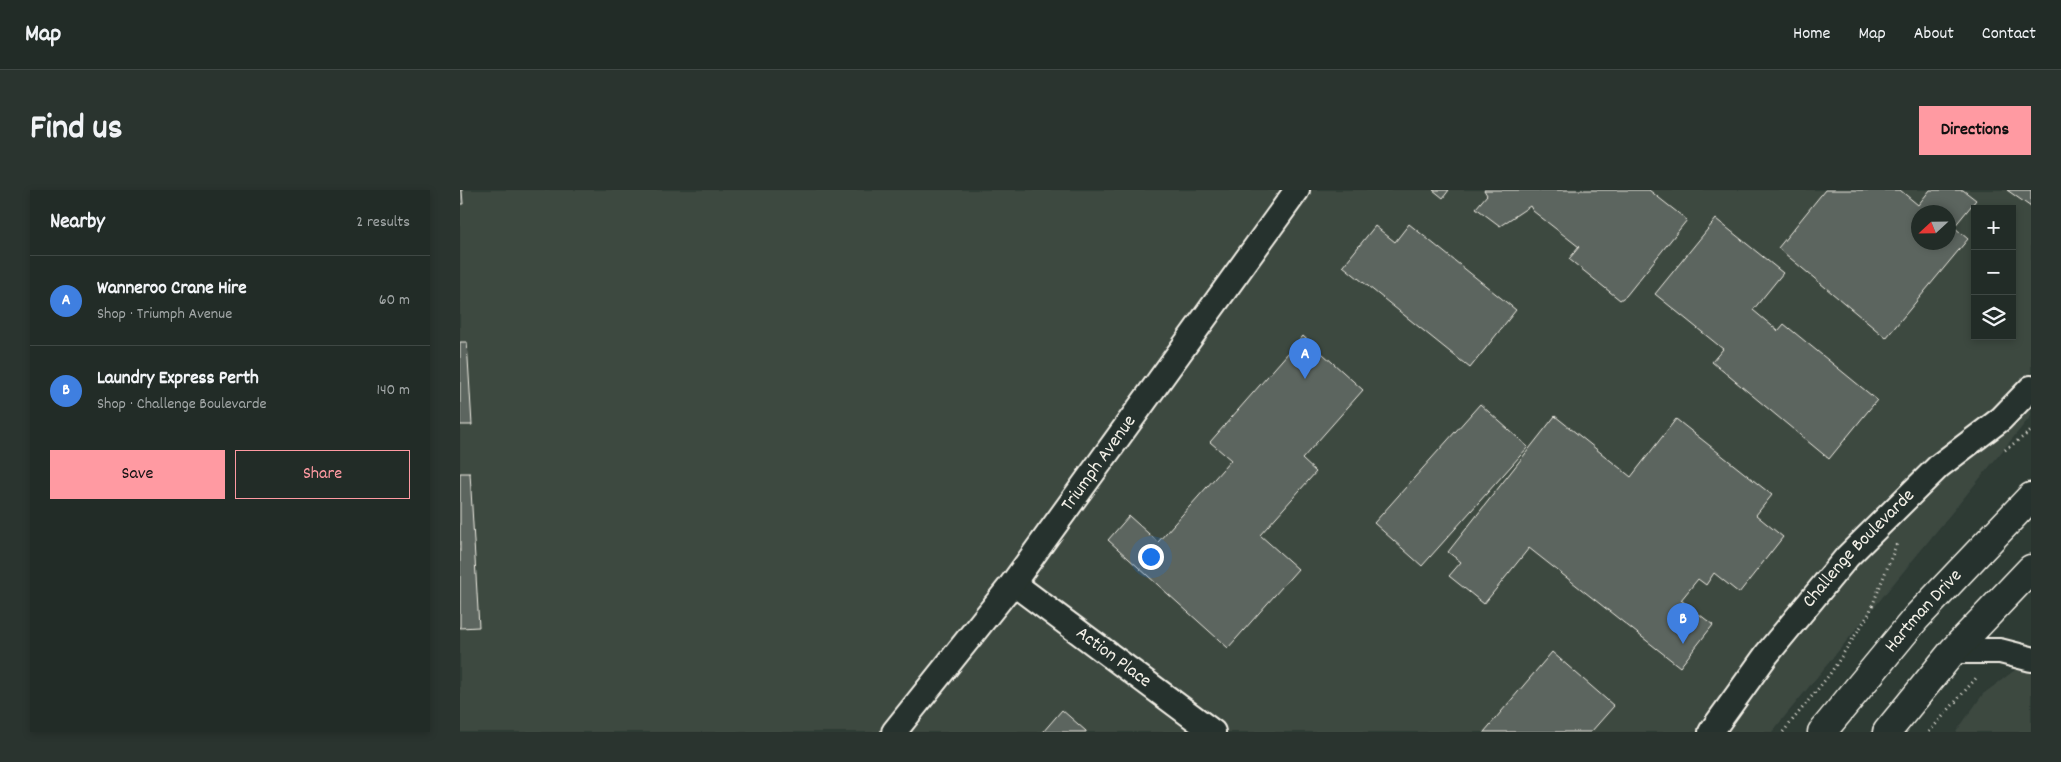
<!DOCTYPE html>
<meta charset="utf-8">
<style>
:root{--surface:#222c27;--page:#2a342f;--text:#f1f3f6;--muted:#a2a7a7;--line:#3f4844;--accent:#ff9aa2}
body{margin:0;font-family:Dekko,sans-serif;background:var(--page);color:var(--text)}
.controls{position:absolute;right:15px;top:15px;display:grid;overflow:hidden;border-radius:0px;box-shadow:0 2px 8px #0003}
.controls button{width:45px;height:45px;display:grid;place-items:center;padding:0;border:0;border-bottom:1px solid var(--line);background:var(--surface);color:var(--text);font:25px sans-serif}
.compass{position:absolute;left:1451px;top:15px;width:45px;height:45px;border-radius:50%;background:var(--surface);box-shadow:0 2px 8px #0003;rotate:248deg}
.you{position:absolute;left:690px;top:366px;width:18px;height:18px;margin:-12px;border:4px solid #fff;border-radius:50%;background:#1a73e8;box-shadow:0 0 0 8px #1a73e833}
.badge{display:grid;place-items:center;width:32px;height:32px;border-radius:50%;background:var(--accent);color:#fff;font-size:16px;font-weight:700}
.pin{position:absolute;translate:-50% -41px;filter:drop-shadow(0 1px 2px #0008)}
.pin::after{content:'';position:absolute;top:26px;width:18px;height:15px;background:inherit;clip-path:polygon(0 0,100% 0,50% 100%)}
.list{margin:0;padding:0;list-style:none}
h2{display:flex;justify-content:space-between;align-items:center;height:65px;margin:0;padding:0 20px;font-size:21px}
h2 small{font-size:16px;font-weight:400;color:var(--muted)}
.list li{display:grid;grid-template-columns:32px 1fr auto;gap:15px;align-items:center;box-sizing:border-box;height:90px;padding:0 20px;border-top:1px solid var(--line)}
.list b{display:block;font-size:19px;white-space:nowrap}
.list p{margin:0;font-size:16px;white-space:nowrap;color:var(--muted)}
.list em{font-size:16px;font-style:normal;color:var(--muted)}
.actions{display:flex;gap:10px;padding:15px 20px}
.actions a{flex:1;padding:11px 0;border:1px solid var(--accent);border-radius:0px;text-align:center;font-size:18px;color:var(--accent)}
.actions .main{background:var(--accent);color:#111}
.icon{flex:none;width:28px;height:28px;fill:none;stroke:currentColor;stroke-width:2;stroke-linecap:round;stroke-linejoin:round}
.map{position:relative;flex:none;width:1571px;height:542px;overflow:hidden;border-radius:0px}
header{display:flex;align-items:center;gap:30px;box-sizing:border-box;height:70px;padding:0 25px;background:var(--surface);border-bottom:1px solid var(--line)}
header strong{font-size:24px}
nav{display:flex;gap:28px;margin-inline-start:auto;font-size:18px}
.intro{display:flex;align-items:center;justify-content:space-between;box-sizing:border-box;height:120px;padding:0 30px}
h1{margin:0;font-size:35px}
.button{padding:12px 22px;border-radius:0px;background:var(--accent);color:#111;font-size:18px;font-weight:700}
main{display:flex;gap:30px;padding:0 30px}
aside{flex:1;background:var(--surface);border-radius:0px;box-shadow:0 2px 8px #0003}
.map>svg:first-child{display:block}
.built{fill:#3c4841;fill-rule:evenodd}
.building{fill:#5c655e;stroke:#f4f1e8;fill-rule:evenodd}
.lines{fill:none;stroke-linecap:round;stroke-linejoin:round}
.street-casing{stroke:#f4f1e8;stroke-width:28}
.secondary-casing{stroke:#f4f1e8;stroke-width:31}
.path{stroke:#f4f1e8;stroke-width:3;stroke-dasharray:1 4;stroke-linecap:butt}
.street{stroke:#26332d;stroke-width:24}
.secondary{stroke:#26332d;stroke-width:28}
.labels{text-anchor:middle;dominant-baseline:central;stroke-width:5;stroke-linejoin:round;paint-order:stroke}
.street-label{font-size:19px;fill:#f4f1e8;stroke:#26332d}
</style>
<header>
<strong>Map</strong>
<nav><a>Home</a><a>Map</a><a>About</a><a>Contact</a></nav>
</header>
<div class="intro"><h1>Find us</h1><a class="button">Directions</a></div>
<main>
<aside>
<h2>Nearby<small>2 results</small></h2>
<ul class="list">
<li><span class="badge" style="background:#3f7fe0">A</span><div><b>Wanneroo Crane Hire</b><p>Shop · Triumph Avenue</p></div><em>60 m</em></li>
<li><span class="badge" style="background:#3f7fe0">B</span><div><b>Laundry Express Perth</b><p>Shop · Challenge Boulevarde</p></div><em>140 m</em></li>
</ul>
<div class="actions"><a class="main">Save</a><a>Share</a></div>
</aside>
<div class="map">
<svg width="1571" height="542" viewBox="0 0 1571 542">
<rect width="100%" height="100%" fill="#2e3b34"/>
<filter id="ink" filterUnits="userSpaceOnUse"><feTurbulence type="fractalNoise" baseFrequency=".02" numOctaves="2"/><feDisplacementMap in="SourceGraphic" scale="10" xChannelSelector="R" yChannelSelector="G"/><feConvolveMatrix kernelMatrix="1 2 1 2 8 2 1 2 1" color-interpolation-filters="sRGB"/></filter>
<g filter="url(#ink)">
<path class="built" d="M0 0H1571V226L1312 542H0ZM1515 19H1552V146H1515ZM1458 22H1488V52H1458Z
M1571 468V542H1496L1523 504Z"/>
<path class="building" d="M0 0H2L3 14H0Z
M973 0H989L983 8Z
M1024 0H1189L1227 30 1166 106 1160 110 1109 69 1119 57 1073 21 1070 16 1040 36 1016 18 1027 5Z
M1365 0H1440L1458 15 1470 0H1503L1516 10 1494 37 1508 49 1426 148 1318 58ZM1458 22H1488V52H1458Z
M1547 0H1571V17Z
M1256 29 1323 83 1293 120 1318 141 1324 134 1417 210 1369 269 1252 172 1263 159 1195 104Z
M949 34 1056 120 1010 178 883 76 915 36 935 52Z
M843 146 903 200 842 269 856 282 800 345 838 379 768 458 648 350 669 326 698 352 771 270 750 252Z
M0 152H7L12 235H0Z
M1020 214 1068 257 962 376 914 333Z
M1095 226 1171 287 1216 229 1312 305 1296 325 1323 347 1279 403 1254 383 1246 395 1238 389 1221 410 1253 435 1220 477 1069 358 1024 414 989 386 1001 372 988 362Z
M0 283H10L19 437 0 438Z
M1092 462 1154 516 1131 542H1024Z
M602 520 626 541V542H583Z"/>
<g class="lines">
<g class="street-casing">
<g id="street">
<path id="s1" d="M553 393 753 542"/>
<path d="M1493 461H1540L1571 469"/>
<path id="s2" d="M434 542 553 393 837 0"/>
<path id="s3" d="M1251 542 1307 464 1387 367 1479 276 1541 229 1571 198"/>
</g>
</g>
<g class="secondary-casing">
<g id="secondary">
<path id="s4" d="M1362 542 1456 428 1571 307"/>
<path d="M1427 542 1493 461 1571 379"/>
</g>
</g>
<path class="path" d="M1545 260 1571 241
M1323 542 1370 484 1409 424 1437 353
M1469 542 1518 486"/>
<use href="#street" class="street"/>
<use href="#secondary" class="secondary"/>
</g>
</g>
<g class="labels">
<g class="street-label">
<text stroke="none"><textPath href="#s2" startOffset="338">Triumph Avenue</textPath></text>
<text stroke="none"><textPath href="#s3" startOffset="236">Challenge Boulevarde</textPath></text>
<text stroke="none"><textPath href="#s4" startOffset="158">Hartman Drive</textPath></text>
<text stroke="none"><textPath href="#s1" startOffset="125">Action Place</textPath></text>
</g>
</g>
</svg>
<div class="controls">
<button>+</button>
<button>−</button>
<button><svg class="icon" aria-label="layers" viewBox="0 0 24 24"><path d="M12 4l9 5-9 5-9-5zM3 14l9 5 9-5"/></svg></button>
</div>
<svg class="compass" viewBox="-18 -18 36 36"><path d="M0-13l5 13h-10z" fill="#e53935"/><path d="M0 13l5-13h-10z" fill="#a2a7a7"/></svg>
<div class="you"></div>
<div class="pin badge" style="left:845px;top:189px;background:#3f7fe0">A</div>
<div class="pin badge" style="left:1223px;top:454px;background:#3f7fe0">B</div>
</div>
</main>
